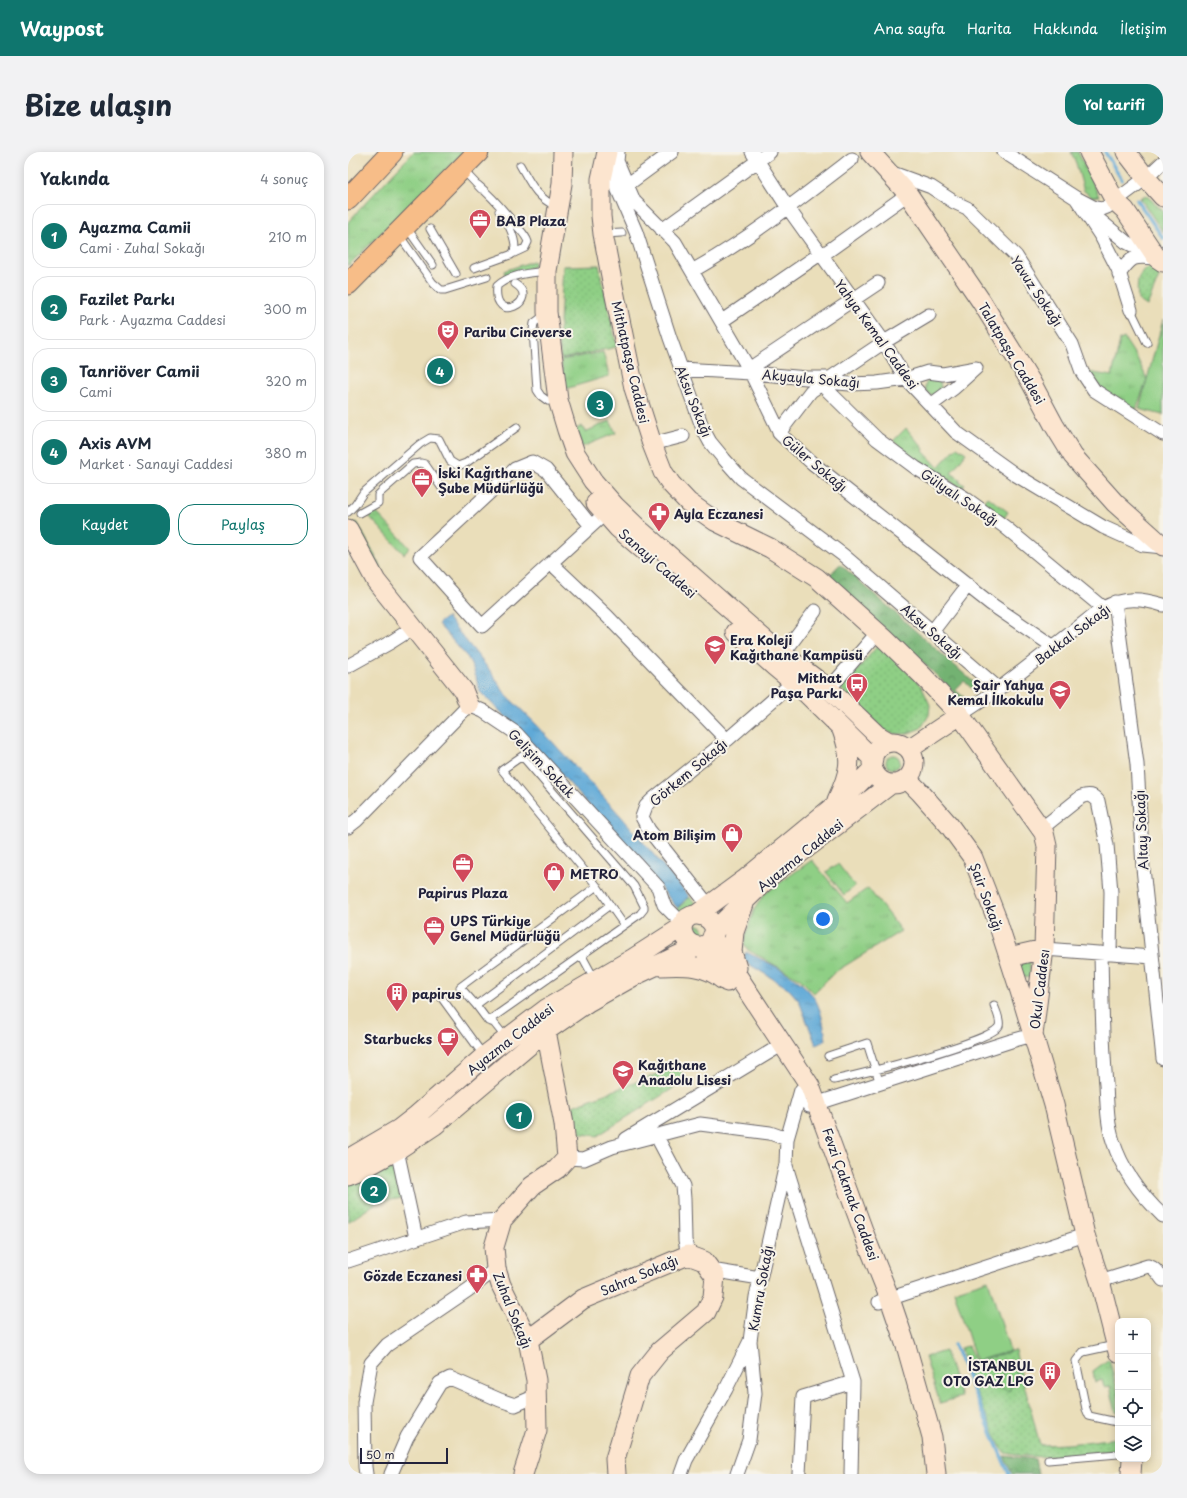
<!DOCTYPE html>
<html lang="tr">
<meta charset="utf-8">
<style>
:root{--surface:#fff;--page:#f2f2f3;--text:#1f2937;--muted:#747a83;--line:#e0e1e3;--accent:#0f766e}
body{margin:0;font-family:"Playpen Sans",sans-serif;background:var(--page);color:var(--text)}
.controls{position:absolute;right:12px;bottom:12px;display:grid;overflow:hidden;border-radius:8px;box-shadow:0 2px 10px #0003}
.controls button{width:36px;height:36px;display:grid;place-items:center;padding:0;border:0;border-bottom:1px solid var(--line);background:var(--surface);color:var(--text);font:20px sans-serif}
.scale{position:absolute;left:12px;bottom:10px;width:88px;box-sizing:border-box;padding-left:4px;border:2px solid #22223b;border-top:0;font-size:11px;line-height:14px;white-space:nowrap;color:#22223b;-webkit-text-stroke:3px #f7f3e8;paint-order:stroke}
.you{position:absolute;left:475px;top:767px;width:14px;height:14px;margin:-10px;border:3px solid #fff;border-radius:50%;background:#1a73e8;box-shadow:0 0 0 6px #1a73e833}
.badge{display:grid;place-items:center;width:26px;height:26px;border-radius:50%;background:var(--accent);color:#fff;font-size:13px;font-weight:700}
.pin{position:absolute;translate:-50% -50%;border:2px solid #fff;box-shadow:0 1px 4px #0006}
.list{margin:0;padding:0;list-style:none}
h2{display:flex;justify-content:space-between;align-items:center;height:52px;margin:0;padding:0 16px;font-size:17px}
h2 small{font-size:13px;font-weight:400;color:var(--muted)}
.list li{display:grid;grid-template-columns:26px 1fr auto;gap:12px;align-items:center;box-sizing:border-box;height:64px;margin:0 8px 8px;padding:0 8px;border:1px solid var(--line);border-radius:16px}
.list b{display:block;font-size:15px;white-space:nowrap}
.list p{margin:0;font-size:13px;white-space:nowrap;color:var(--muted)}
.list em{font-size:13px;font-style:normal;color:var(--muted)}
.actions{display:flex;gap:8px;padding:12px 16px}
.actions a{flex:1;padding:9px 0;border:1px solid var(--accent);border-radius:16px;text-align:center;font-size:14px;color:var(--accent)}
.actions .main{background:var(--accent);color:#fff}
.icon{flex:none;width:22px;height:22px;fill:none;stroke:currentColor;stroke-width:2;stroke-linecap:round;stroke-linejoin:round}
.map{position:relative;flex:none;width:815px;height:1322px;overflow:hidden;border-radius:16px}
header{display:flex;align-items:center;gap:24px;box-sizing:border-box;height:56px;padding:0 20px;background:var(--accent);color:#fff}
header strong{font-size:19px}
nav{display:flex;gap:22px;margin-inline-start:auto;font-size:14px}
.intro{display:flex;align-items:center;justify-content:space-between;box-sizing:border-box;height:96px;padding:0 24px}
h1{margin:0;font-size:28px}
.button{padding:10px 18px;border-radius:16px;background:var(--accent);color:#fff;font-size:14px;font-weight:700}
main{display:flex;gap:24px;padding:0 24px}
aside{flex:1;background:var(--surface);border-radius:16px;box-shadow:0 2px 10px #0003}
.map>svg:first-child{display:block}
.grass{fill:url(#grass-tufts);stroke:#587860}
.forest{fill:url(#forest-crowns);stroke:#4a6a56}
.park{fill:url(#park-dots);stroke:#587860}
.pitch{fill:#8fcf85;stroke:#587860}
.water{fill:url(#water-ripples);stroke:#406689}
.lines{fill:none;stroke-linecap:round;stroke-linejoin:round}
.stream{stroke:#5fa9d7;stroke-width:3.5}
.lane-casing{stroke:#686467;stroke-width:9}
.street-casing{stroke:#686467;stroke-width:15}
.secondary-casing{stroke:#686467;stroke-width:21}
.primary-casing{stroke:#686467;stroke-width:23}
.lane{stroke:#fff;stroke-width:7}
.street{stroke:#fff;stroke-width:13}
.secondary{stroke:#fce5cf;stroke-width:19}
.primary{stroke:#f7bd88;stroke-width:21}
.labels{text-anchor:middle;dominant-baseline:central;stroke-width:4;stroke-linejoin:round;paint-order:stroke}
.poi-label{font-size:13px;font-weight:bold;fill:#22223b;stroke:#f7f3e8;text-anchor:start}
.street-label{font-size:13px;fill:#22223b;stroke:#f7f3e8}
</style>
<header>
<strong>Waypost</strong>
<nav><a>Ana sayfa</a><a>Harita</a><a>Hakkında</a><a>İletişim</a></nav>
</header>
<div class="intro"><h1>Bize ulaşın</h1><a class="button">Yol tarifi</a></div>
<main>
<aside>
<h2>Yakında<small>4 sonuç</small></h2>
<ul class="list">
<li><span class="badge">1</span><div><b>Ayazma Camii</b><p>Cami · Zuhal Sokağı</p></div><em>210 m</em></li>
<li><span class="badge">2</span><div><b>Fazilet Parkı</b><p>Park · Ayazma Caddesi</p></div><em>300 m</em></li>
<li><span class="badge">3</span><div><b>Tanriöver Camii</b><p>Cami</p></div><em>320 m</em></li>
<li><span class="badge">4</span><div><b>Axis AVM</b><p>Market · Sanayi Caddesi</p></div><em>380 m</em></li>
</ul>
<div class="actions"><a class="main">Kaydet</a><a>Paylaş</a></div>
</aside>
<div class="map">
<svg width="815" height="1322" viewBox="0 0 815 1322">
<defs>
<pattern id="grass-tufts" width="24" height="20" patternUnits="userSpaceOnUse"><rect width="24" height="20" fill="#8fcf85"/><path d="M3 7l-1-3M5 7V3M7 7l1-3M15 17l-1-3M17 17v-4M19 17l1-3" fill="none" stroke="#7bb174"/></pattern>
<pattern id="forest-crowns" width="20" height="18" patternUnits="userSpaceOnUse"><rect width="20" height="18" fill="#73b272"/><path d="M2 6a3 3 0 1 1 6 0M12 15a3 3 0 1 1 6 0" fill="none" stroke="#5e905f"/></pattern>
<pattern id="park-dots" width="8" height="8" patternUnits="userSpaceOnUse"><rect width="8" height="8" fill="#8fcf85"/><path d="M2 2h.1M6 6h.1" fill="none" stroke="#7bb174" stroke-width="1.8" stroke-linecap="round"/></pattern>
<pattern id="water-ripples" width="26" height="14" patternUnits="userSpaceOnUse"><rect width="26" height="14" fill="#5fa9d7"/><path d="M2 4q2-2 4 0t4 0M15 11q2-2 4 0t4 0" fill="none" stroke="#4e89b0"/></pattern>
</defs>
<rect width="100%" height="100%" fill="#f7f3e8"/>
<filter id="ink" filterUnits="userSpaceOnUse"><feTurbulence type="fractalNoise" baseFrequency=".025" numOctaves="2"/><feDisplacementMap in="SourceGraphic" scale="8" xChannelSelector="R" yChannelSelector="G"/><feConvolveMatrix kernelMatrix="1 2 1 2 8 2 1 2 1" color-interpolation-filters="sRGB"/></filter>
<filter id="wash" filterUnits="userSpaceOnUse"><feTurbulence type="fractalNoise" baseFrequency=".012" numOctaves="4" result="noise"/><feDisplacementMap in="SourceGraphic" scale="16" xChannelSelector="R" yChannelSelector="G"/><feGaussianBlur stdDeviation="0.9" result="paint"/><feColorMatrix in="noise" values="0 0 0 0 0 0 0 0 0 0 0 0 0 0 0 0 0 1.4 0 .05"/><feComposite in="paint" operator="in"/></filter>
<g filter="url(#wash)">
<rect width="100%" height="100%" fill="#eadeba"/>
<path class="grass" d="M66 0H115L0 114V70L50 16Z
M723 0H730L751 44 744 45 736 39 728 11Z
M798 43 815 59V80L792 46Z
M185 109 187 114 158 125 156 119Z
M776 186 789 206 799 227 788 258C769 248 751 238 740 220L764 224 772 188Z
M255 200 261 224 217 237 213 208Z
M577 235a8 8 0 1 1 16 0a8 8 0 1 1-16 0Z
M262 269 268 281 234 295 228 277 234 274 237 280Z
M558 276 576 297 575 299 590 315 609 295 618 301 603 321 612 327 611 330 617 333 614 336 573 312 545 289Z
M640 345 660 360 656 366 635 351Z
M27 359 62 396 56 402 21 364Z
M9 370 35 419 31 422 5 371Z
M538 610a7 7 0 1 1 14 0a7 7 0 1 1-14 0Z
M464 708 499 751 520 736 553 779 487 820 466 841 452 827 400 798 396 792 398 782 406 758 416 742Z
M342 745 348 752 335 763 329 757Z
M344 779a6 6 0 1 1 12 0a6 6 0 1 1-12 0Z
M682 809V825L674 826 670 812Z
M597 1199 613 1245 592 1251 577 1205Z
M761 1207 770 1241V1261L768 1260 762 1234 756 1235 754 1228 747 1230 745 1219Z"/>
<path class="forest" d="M492 412 631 535 627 540 616 529 607 538 618 547 615 549 565 501 478 427Z
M656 1304 687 1307 690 1322H664Z"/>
<path class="park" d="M251 113 269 195 213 207 211 190 215 114Z
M803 115 813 120 799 154 790 148C789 135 787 120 803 115Z
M531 492 574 535 582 553 581 563 573 576 558 582H548L537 579 493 537Z
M328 915 340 927 249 984 227 981 225 954Z
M44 1007 55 1046 30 1050 0 1070V1029Z
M620 1194 627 1210 667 1198 692 1293 721 1292 769 1286 770 1298C732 1302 694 1309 657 1301L652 1294C637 1262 623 1230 612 1196Z"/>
<path class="pitch" d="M815 168V263L791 257Z
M490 712 507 734 496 743 478 720Z
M640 1128 662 1199 628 1209 606 1139Z
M660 1210 671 1215 661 1239 649 1234Z"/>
<path class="water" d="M99 465 143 520 158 543 186 570 272 663 341 744 329 756 288 705 211 620 160 567 132 540 127 522 120 506 90 472Z
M398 800C422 812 455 825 468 849 474 860 476 875 478 888L468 893 451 849 440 836 394 808Z"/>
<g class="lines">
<path class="stream" d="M757 0 774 28
M789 48 815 86
M606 1193 661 1322"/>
</g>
</g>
<g filter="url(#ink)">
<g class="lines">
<g class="lane-casing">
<path id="lane" d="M172 13C183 32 188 45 209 55
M115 18 133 37
M151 59C158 66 174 95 163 103
M59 76 85 113
M82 77 108 122
M255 82 274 81
M51 83 85 131 93 138H97L139 125
M126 116 162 103 177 96 180 90C178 83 172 78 167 72 155 58 145 45 130 33
M167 132C194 148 144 175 149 134 162 122 182 121 199 119
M783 158 799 191
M198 162 186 171 185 178 189 238 193 244 200 249
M0 360 7 353 15 341 72 292 82 286 91 287 102 309 110 314 118 311 169 275
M12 361 30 351V343L33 340 65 312 73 311 77 312 93 335
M234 804 247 828
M93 845 136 904
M128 853 112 835 249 734
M140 869 292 762 296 757V754L286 734 174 604 154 618 249 734 262 753
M158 886 146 871 140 869 128 853 262 753 276 773
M480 904 519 891 532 932
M486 928C509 923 644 890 651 874 653 868 648 859 646 853
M767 1193 735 1200 728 1209 738 1257 741 1264 764 1269 770 1271
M700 1308 770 1302"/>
</g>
<g class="street-casing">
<path id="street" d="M270 0 269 9 286 49 327 90 401 217 433 283 463 310 643 452 706 495
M404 0 440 56 536 190 558 227 608 280 668 323 755 375 795 393 815 395
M656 0 728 46 747 56 754 57 759 55 798 26 815 10
M256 9 263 22 288 80 322 186 355 277 362 290 376 307 393 326 495 403 651 537
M542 20 583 35 606 50 619 56 668 104 724 192 734 220 746 238 815 282
M279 33 324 0
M728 46 754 86 770 117 783 158
M743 61 778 90 806 104
M314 78 422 0
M473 104 560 42
M344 119C401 87 452 47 504 7
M771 122C784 105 784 104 806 106
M374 169 472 102
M333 217 403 221 459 226H481L490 231 502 232 529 231 558 227 580 220 595 222 628 216
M401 217 530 131
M472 231 529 287 568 316 617 346 657 375 755 456
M583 253 606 236 628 216
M431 281 463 239 536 190 581 163
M304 292 335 284
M243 374 198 318 184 310 167 317 72 405 134 474 263 356
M203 411 259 464 379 588
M767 450 789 612 795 716 815 907
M584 480 620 433
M435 502 467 459
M0 514 43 490 65 476
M481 537 530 480
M612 563 651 537 755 456C776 445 793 446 815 453
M0 675 9 668 121 553 135 559 168 581 310 735 316 753 335 772
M693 677 733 645C741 642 745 643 750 649L759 693 763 740 762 802
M361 754 301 678 294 665 298 654 305 647 379 588 450 526
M696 797 804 805
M753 801C754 845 754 888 758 932 759 951 759 971 765 989 774 1018 793 1043 815 1064
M461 954 663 889 685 883
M308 983 335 1034 336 1047 337 1088 340 1103
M278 987 435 892
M49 998 68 1086
M219 1006 236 1007 264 995 352 972 422 981 439 987
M438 1014 505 1230 503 1322
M0 1109 118 1070 154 1068
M363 1118 412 1126
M752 1129 800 1114C808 1116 810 1122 815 1128
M531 1150 737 1083
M18 1322 17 1315 16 1250 23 1211 39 1193 120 1138 148 1117
M43 1322 59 1285 92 1231 102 1226 152 1248 167 1253 188 1244
M333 1322 338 1308 378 1237 402 1189 408 1145 438 1012 439 987 453 938
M389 1322 401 1288 407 1241 402 1189
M451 1322 455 1245 505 1230"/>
</g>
<g class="secondary-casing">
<path id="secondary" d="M215 0 214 32 199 119V160L210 248 219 278 227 301 245 329 266 353 294 380 424 494 481 537 529 583 541 590
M259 0 253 27V64L255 82 264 129 286 236 304 292 315 320 323 332 340 350 367 369 422 396 469 426 537 487 574 523 612 563 696 681 699 694 696 797 685 883
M522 0 560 42 633 149 683 230 706 273 725 304 767 351 815 394
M741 0 767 49 777 58 809 106 815 110
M778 0 798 26 815 45
M248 351 270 376 299 401
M0 377 28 429 115 538 121 553
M388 480 427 515 456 539 525 607
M524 611a21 21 0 1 1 42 0a21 21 0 1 1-42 0Z
M561 597 612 563
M559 627 572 640 601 673 625 706 648 765 672 839 706 953 737 1083 752 1129 770 1200
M489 648C502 621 505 607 494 578
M348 763 396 728 499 643 525 617
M366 779 422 724 543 632
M364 785 462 934 520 1092 542 1147 559 1197 584 1285 588 1322
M352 794 361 804 379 830
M661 805 696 797
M313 814C336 813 357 812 375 828
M389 816 384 800 386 780 396 752
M0 1007 51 977 69 963 140 901 198 857 284 807 334 775C340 751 376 767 364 787 354 802 334 792 334 775
M0 1023 13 1018 49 998 87 973 198 879 240 850 286 824 350 794
M180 1188 235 1147 340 1103 356 1109 367 1124 365 1145 358 1160 312 1199 292 1224 267 1307 268 1322
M175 1322 189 1278 188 1228 180 1188 153 1133 148 1117 146 1095 154 1068 184 1034 209 1017 219 1006 216 972 198 879 187 865
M783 1322 784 1307"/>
</g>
<g class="primary-casing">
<path id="primary" d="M0 47 44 0
M0 132 130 0"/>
</g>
<use href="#lane" class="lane"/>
<use href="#street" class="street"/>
<use href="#secondary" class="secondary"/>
<use href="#primary" class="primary"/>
</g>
</g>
<defs>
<g id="office-pin" transform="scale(1.15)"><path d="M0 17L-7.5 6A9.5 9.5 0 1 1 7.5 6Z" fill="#d1495b" stroke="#f7f3e8"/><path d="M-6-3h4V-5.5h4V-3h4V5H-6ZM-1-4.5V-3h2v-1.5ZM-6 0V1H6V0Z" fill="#fff"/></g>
<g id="theatre-pin" transform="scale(1.15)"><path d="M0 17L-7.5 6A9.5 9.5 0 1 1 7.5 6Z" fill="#d1495b" stroke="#f7f3e8"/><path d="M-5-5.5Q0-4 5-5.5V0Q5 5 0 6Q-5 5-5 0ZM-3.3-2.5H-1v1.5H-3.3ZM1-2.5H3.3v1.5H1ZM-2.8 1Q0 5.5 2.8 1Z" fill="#fff"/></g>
<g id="pharmacy-pin" transform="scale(1.15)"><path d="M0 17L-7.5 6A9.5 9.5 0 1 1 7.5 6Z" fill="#d1495b" stroke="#f7f3e8"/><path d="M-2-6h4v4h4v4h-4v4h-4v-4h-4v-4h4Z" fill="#fff"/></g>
<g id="school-pin" transform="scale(1.15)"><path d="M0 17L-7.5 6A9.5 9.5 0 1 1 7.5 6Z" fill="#d1495b" stroke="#f7f3e8"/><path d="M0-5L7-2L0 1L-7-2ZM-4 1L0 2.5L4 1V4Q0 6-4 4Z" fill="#fff"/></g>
<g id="bus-pin" transform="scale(1.15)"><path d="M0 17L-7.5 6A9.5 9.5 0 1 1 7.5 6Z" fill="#d1495b" stroke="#f7f3e8"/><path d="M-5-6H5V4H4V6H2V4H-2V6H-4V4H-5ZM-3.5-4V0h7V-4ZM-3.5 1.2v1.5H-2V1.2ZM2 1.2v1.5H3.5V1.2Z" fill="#fff"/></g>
<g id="shop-pin" transform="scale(1.15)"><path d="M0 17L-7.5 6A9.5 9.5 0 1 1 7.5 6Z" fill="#d1495b" stroke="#f7f3e8"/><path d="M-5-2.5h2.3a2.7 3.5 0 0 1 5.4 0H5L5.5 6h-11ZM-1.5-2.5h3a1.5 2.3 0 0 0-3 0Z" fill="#fff"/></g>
<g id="building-pin" transform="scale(1.15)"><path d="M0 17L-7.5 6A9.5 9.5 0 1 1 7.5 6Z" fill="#d1495b" stroke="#f7f3e8"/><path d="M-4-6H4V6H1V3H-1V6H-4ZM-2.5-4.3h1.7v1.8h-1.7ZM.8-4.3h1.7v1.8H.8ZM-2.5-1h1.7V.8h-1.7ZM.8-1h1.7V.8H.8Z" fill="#fff"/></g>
<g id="cafe-pin" transform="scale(1.15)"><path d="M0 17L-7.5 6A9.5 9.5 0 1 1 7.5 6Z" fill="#d1495b" stroke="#f7f3e8"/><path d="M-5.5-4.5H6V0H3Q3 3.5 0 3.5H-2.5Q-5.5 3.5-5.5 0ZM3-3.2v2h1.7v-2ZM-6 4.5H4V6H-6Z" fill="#fff"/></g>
</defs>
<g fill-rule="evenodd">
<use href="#office-pin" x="132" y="68"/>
<use href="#theatre-pin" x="100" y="179"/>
<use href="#office-pin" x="74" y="327"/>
<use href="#pharmacy-pin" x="311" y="361"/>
<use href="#school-pin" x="367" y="494"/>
<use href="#bus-pin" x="509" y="532"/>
<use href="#school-pin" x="712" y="539"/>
<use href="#shop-pin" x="384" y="682"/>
<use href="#office-pin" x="115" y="712"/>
<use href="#shop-pin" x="206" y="721"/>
<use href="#office-pin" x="86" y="775"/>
<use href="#building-pin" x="49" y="841"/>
<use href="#cafe-pin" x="100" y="886"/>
<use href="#school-pin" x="275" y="919"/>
<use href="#pharmacy-pin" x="129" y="1123"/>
<use href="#building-pin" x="702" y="1220"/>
</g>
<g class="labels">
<g class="poi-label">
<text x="148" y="68">BAB Plaza</text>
<text x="116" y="179">Paribu Cineverse</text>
<text x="90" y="320">İski Kağıthane<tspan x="90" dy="15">Şube Müdürlüğü</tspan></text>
<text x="326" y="361">Ayla Eczanesi</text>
<text x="382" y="487">Era Koleji<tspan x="382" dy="15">Kağıthane Kampüsü</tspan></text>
<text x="494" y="525" text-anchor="end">Mithat<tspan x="494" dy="15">Paşa Parkı</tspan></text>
<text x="696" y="532" text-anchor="end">Şair Yahya<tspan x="696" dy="15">Kemal İlkokulu</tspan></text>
<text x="368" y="682" text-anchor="end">Atom Bilişim</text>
<text x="222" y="721">METRO</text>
<text x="115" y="740" text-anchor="middle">Papirus Plaza</text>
<text x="102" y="768">UPS Türkiye<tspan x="102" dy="15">Genel Müdürlüğü</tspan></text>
<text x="64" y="841">papirus</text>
<text x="84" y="886" text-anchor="end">Starbucks</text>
<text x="290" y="912">Kağıthane<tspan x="290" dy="15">Anadolu Lisesi</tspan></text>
<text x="114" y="1123" text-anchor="end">Gözde Eczanesi</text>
<text x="686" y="1213" text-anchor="end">İSTANBUL<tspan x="686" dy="15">OTO GAZ LPG</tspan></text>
</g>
<g class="street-label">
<text transform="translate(689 139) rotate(56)">Yavuz Sokağı</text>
<text transform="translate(529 182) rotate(54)">Yahya Kemal Caddesi</text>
<text transform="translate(664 201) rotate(59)">Talatpaşa Caddesi</text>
<text transform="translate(283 210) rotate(77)">Mithatpaşa Caddesi</text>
<text transform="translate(463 226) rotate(5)">Akyayla Sokağı</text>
<text transform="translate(346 249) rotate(68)">Aksu Sokağı</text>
<text transform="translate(467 311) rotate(40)">Güler Sokağı</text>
<text transform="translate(612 345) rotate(34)">Gülyalı Sokağı</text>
<text transform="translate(310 411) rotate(41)">Sanayi Caddesi</text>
<text transform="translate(584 479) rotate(41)">Aksu Sokağı</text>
<text transform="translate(724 482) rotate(-37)">Bakkal Sokağı</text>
<text transform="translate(194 611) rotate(46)">Gelişim Sokak</text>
<text transform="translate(340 620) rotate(-40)">Görkem Sokağı</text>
<text transform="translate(793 678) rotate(-93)">Altay Sokağı</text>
<text transform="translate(452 703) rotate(-39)">Ayazma Caddesi</text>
<text transform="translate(639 745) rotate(70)">Şair Sokağı</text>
<text transform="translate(691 837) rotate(-83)">Okul Caddesı</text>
<text transform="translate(162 887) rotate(-38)">Ayazma Caddesi</text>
<text transform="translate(503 1042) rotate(70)">Fevzi Çakmak Caddesi</text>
<text transform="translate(291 1123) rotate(-23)">Sahra Sokağı</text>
<text transform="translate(412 1136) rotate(-80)">Kumru Sokağı</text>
<text transform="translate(165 1158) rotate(68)">Zuhal Sokağı</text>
</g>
</g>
</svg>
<div class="controls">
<button>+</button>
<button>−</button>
<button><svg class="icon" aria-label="locate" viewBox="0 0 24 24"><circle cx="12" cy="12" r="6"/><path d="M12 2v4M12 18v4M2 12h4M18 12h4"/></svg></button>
<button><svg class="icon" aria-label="layers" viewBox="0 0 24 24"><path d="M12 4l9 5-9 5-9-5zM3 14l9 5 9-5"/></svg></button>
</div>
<div class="scale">50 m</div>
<div class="you"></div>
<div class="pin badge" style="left:171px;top:964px">1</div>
<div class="pin badge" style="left:26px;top:1038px">2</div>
<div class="pin badge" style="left:252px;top:252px">3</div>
<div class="pin badge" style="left:92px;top:219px">4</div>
</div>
</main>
